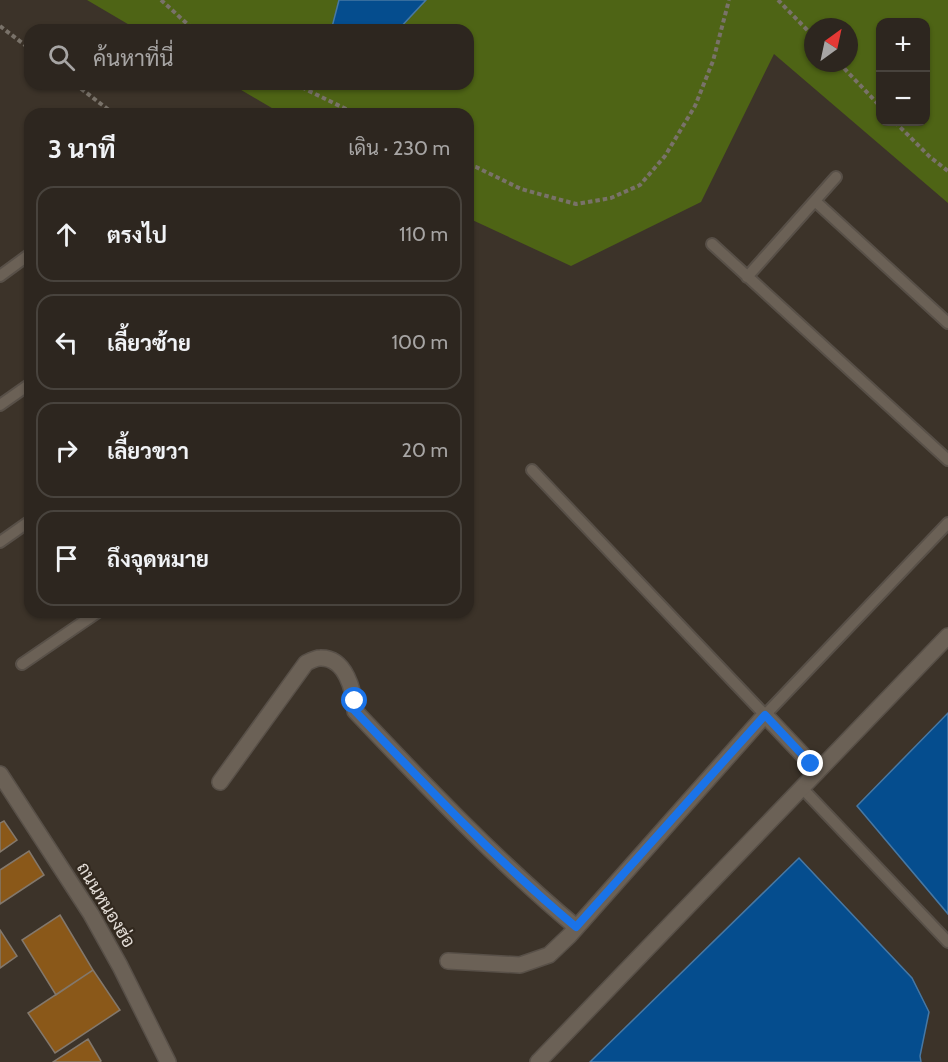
<!DOCTYPE html>
<html lang="th">
<meta charset="utf-8">
<style>
:root{--surface:#2d261f;--page:#352e28;--text:#f1f3f6;--muted:#a7a5a4;--line:#48433d}
body{margin:0;font-family:Cabin,Sarabun,sans-serif;background:var(--page);color:var(--text)}
.controls{position:absolute;right:18px;top:18px;display:grid;overflow:hidden;border-radius:12px;box-shadow:0 2px 4px #0004}
.controls button{width:54px;height:54px;display:grid;place-items:center;padding:0;border:0;border-bottom:2px solid var(--line);background:var(--surface);color:var(--text);font:30px sans-serif}
.compass{position:absolute;left:804px;top:18px;width:54px;height:54px;border-radius:50%;background:var(--surface);box-shadow:0 2px 4px #0004;rotate:33deg}
.stop{position:absolute;width:18px;height:18px;margin:-14px;border:4px solid #1a73e8;border-radius:50%;background:#fff}
.stop.end{background:#1a73e8;border-color:#fff;box-shadow:0 2px 6px #0008}
.list{margin:0;padding:0;list-style:none}
h2{display:flex;justify-content:space-between;align-items:center;height:78px;margin:0;padding:0 24px;font-size:26px}
h2 small{font-size:20px;font-weight:400;color:var(--muted)}
.list li{display:grid;grid-template-columns:39px 1fr auto;gap:18px;align-items:center;box-sizing:border-box;height:96px;margin:0 12px 12px;padding:0 12px;border:2px solid var(--line);border-radius:18px}
.list b{display:block;font-size:22px;white-space:nowrap}
.list em{font-size:20px;font-style:normal;color:var(--muted)}
.icon{flex:none;width:33px;height:33px;fill:none;stroke:currentColor;stroke-width:2;stroke-linecap:round;stroke-linejoin:round}
.map{position:relative;flex:none;width:948px;height:1062px;overflow:hidden}
.search{position:absolute;background:var(--surface);box-shadow:0 2px 4px #0004;left:24px;top:24px;width:450px;height:66px;display:flex;align-items:center;gap:15px;box-sizing:border-box;padding:0 21px;border-radius:18px;color:var(--muted);font-size:22px}
.panel{position:absolute;background:var(--surface);box-shadow:0 2px 4px #0004;left:24px;top:108px;width:450px;height:510px;border-radius:18px}
.map>svg:first-child{display:block}
.green{fill:#4e6415;fill-rule:evenodd}
.water{fill:#054d8e;stroke:#4778a4;stroke-width:1.5}
.building{fill:#8a5819;stroke:#83786c;stroke-width:1.5}
.lines{fill:none;stroke-linecap:round;stroke-linejoin:round}
.lane-casing{stroke:#585048;stroke-width:14}
.street-casing{stroke:#585048;stroke-width:18}
.secondary-casing{stroke:#585048;stroke-width:18}
.path{stroke:#797269;stroke-width:4;stroke-dasharray:4.5 3;stroke-linecap:butt}
.lane{stroke:#6b6156;stroke-width:10}
.street{stroke:#6b6156;stroke-width:15}
.secondary{stroke:#6b6156;stroke-width:15}
.route{stroke:#1a73e8;stroke-width:8}
.labels{text-anchor:middle;dominant-baseline:central;stroke-width:4.5;stroke-linejoin:round;paint-order:stroke}
.street-label{font-size:18px;fill:#e2dcd6;stroke:#32291f}
</style>
<div class="map">
<svg width="948" height="1062" viewBox="0 0 948 1062">
<rect width="100%" height="100%" fill="#3c3329"/>
<path class="green" d="M87 0H948V203L774 54 701 202 571 266 468 218V114H282L231 84H468V30H138ZM880 22H926V122H880ZM813 27H849V63H813Z"/>
<path class="water" d="M339 0H426L398 30H335L332 27Z
M948 713V914L857 806Z
M799 858 912 978 929 1012 920 1056 921 1062H590Z"/>
<path class="building" d="M4 821 17 840 0 852V823Z
M29 851 44 875 0 904V870Z
M60 915 93 970 56 995 22 940Z
M0 930 17 956 0 968Z
M93 970 120 1010 55 1053 28 1013Z
M88 1039 101 1061 100 1062H53Z"/>
<g class="lines">
<g class="lane-casing">
<path id="lane" d="M815 201 948 323
M712 244 948 460
M0 276 30 254
M747 277 836 177
M0 405 30 384
M532 470 765 715 948 523
M0 542 30 521
M22 664 98 612
M802 788 948 942"/>
</g>
<g class="street-casing">
<path id="street" d="M220 782 306 663C310 661 316 658 320 658 346 657 354 691 355 711 426 786 497 861 576 927
M448 961 520 965 549 955 569 936 765 715 818 771
M538 1062 948 636"/>
</g>
<g class="secondary-casing">
<path id="secondary" d="M0 774 91 914 120 966 168 1062"/>
</g>
<path class="path" d="M161 0 194 30
M778 0 813 36
M0 26 30 49
M839 63 880 106
M75 84 114 114
M295 84 356 114
M895 122 930 157 948 171
M468 165 476 167 521 189 576 204 611 198 640 185 665 156 695 106 713 61 729 0"/>
<use href="#lane" class="lane"/>
<use href="#street" class="street"/>
<use href="#secondary" class="secondary"/>
</g>
<g class="lines">
<path class="route" d="M355 701V711C426 786 497 861 576 927L765 715 811 764"/>
</g>
<g class="labels">
<g class="street-label">
<text transform="translate(106 905) rotate(59)">ถนนหนองฮ่อ</text>
</g>
</g>
</svg>
<div class="controls">
<button>+</button>
<button>−</button>
</div>
<svg class="compass" viewBox="-18 -18 36 36"><path d="M0-13l5 13h-10z" fill="#e53935"/><path d="M0 13l5-13h-10z" fill="#a7a5a4"/></svg>
<div class="stop" style="left:355px;top:701px"></div>
<div class="stop end" style="left:811px;top:764px"></div>
<div class="search"><svg class="icon" aria-label="search" viewBox="0 0 24 24"><circle cx="10" cy="10" r="6"/><path d="M15 15l6 6"/></svg>ค้นหาที่นี่</div>
<section class="panel">
<h2>3 นาที<small>เดิน · 230 m</small></h2>
<ul class="list">
<li><svg class="icon" aria-label="ahead" viewBox="0 0 24 24"><path d="M12 20V5M6 11l6-6 6 6"/></svg><div><b>ตรงไป</b></div><em>110 m</em></li>
<li><svg class="icon" aria-label="left" viewBox="0 0 24 24"><path d="M17 20v-9H6M10 6l-5 5 5 5"/></svg><div><b>เลี้ยวซ้าย</b></div><em>100 m</em></li>
<li><svg class="icon" aria-label="right" viewBox="0 0 24 24"><path d="M7 20v-9h11M14 6l5 5-5 5"/></svg><div><b>เลี้ยวขวา</b></div><em>20 m</em></li>
<li><svg class="icon" aria-label="arrive" viewBox="0 0 24 24"><path d="M6 21V4h12l-3 4 3 4H6"/></svg><div><b>ถึงจุดหมาย</b></div></li>
</ul>
</section>
</div>
